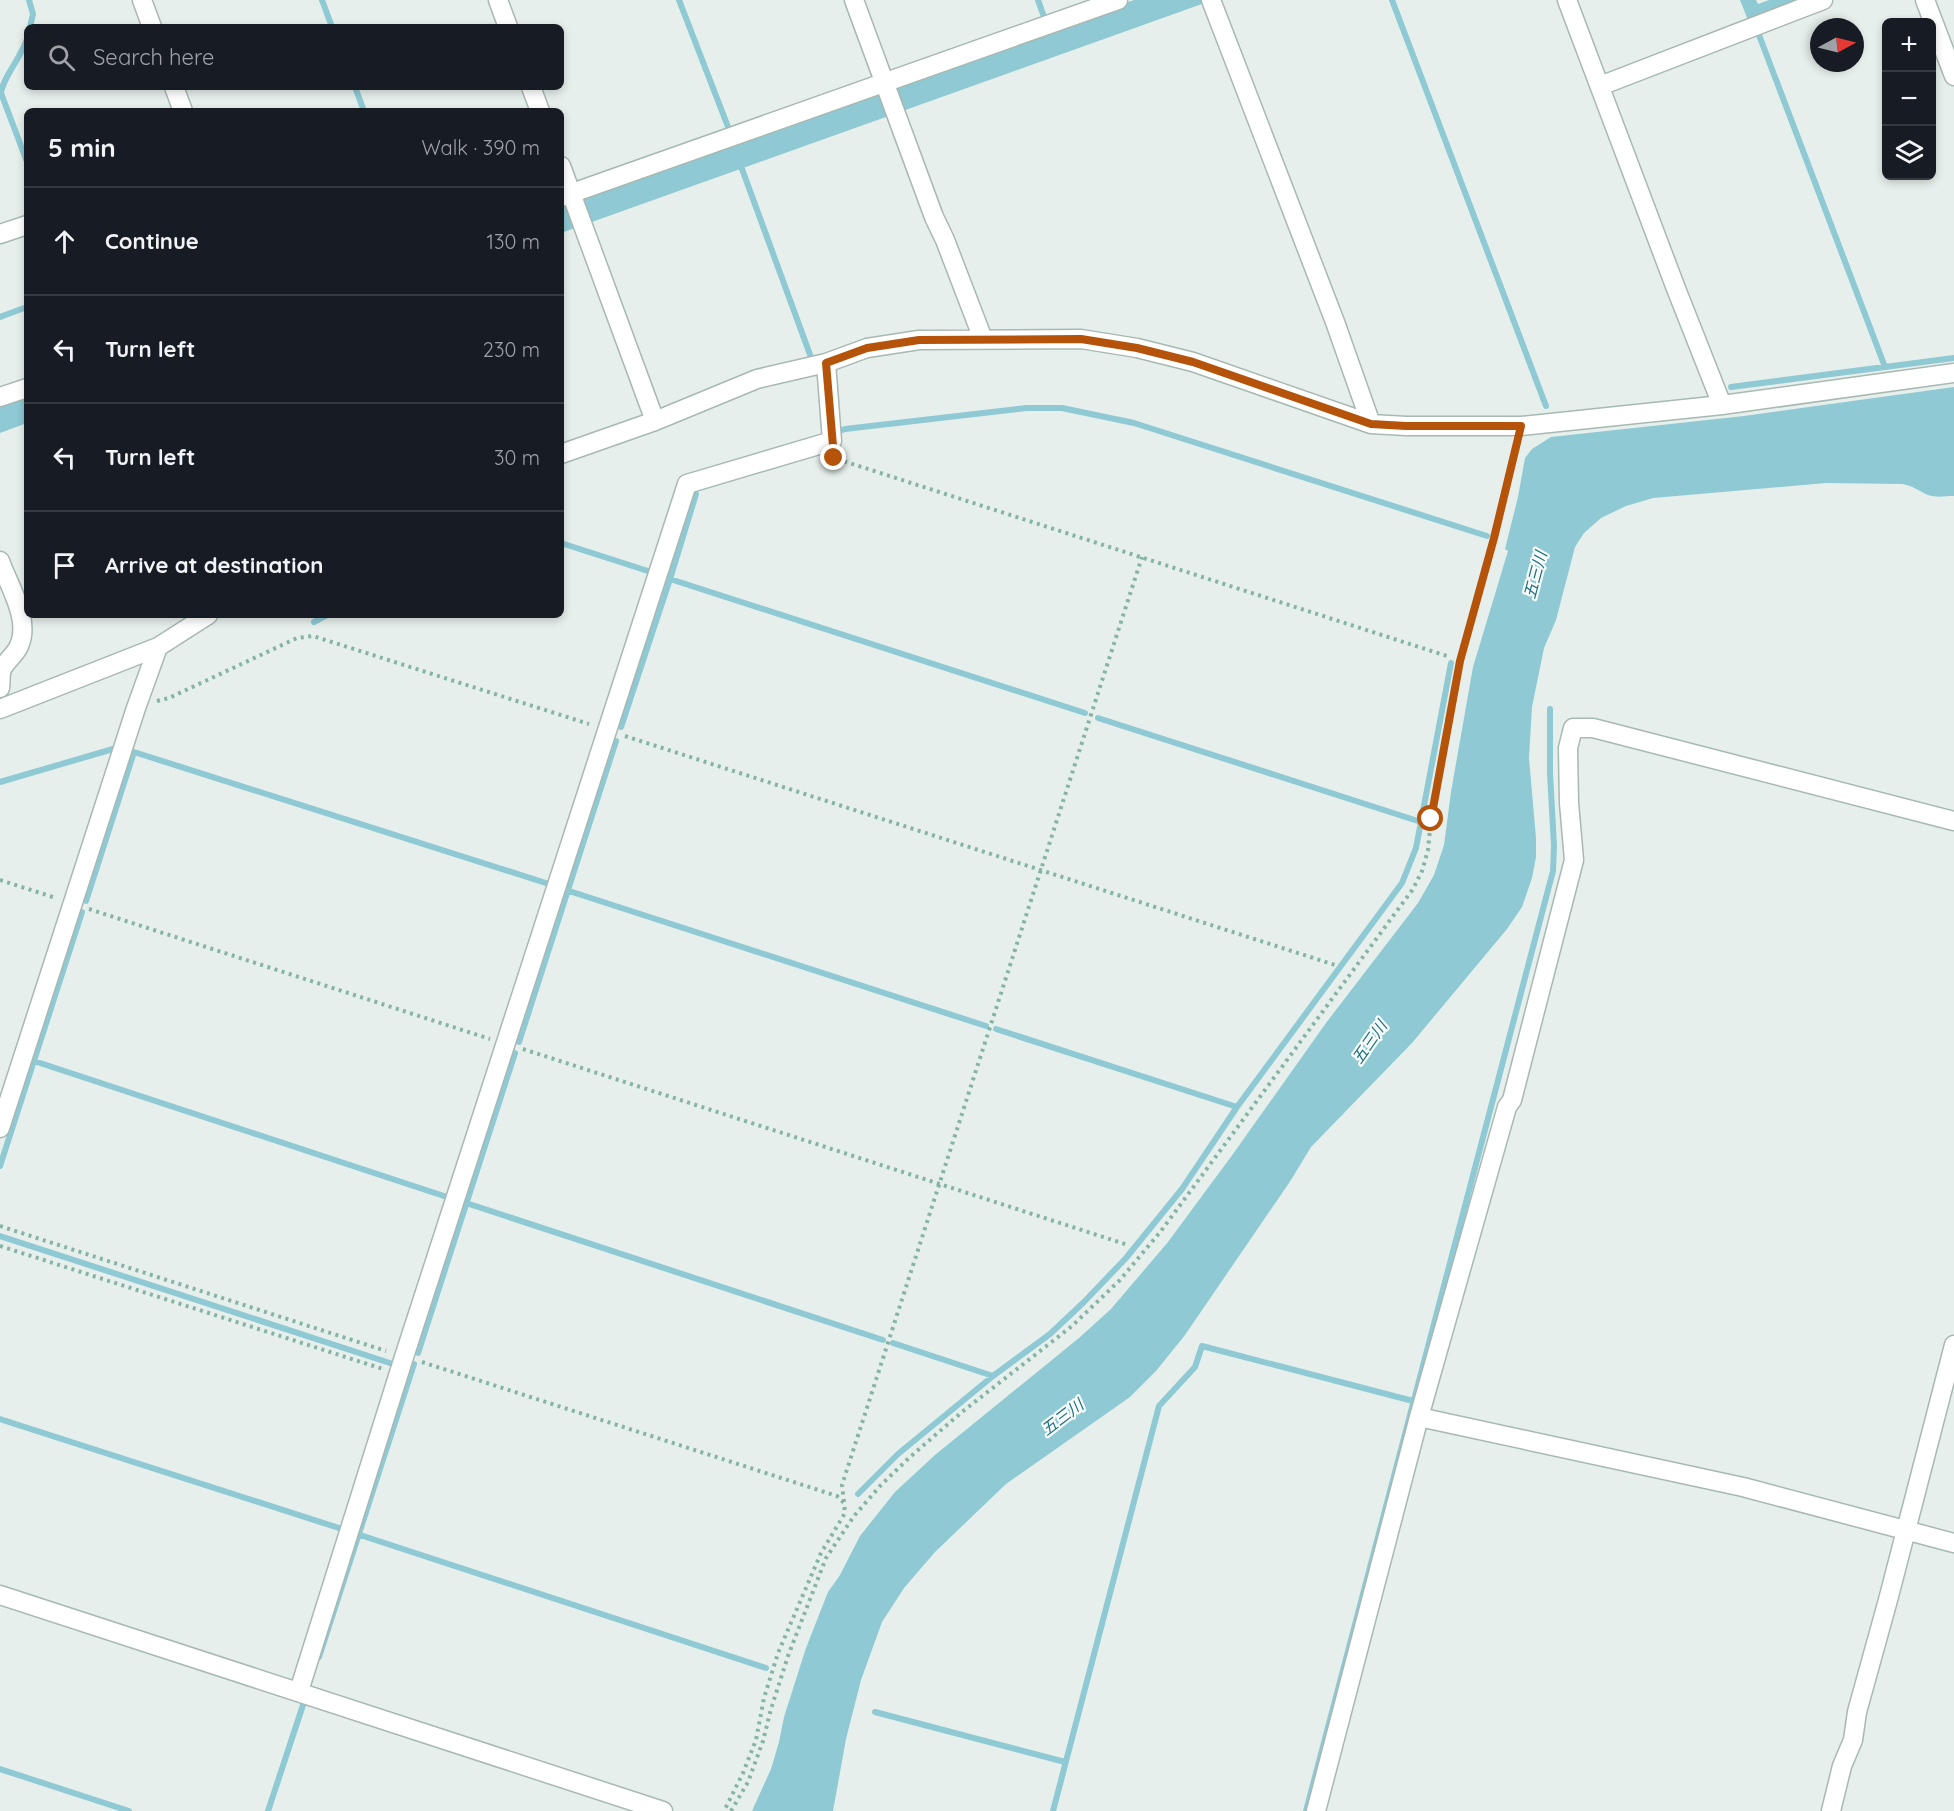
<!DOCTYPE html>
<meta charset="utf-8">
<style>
:root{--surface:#171b24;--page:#242831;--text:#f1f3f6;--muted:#9ea1a6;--line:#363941}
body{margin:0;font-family:Quicksand,"Noto Sans JP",sans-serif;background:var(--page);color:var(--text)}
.controls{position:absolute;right:18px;top:18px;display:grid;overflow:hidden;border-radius:9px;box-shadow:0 3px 9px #0003}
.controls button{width:54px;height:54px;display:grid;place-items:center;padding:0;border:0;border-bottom:2px solid var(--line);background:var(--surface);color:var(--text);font:30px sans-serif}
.compass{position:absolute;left:1810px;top:18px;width:54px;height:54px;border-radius:50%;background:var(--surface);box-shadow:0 3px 9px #0003;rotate:83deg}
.stop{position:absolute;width:18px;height:18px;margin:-14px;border:4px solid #b45309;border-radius:50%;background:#fff}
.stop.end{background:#b45309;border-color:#fff;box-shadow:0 2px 6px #0008}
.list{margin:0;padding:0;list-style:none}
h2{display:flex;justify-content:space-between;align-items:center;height:78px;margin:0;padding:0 24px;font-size:26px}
h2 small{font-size:20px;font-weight:400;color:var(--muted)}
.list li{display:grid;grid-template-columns:39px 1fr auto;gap:18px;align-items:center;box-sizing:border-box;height:108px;padding:0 24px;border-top:2px solid var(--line)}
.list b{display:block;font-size:22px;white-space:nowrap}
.list em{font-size:20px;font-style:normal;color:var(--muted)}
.icon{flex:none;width:33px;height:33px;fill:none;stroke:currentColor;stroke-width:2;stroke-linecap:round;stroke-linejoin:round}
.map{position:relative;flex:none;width:1954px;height:1811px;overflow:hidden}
.search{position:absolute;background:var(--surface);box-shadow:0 3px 9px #0003;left:24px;top:24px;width:540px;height:66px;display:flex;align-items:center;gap:15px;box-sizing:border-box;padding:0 21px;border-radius:9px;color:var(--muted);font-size:22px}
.panel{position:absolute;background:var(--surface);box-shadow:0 3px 9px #0003;left:24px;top:108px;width:540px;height:510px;border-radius:9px}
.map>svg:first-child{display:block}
.water{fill:#8ec9d4}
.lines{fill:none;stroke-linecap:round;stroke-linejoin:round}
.stream{stroke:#8ec9d4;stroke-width:6}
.minor-casing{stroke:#a8b8b2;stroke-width:21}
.path{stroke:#86b3a5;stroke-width:4;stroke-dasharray:3 4.5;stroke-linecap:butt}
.minor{stroke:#fff;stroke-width:18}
.route{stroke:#b45309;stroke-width:8}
.labels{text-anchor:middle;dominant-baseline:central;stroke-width:4.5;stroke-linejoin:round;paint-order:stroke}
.water-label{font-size:16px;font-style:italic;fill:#1c6f80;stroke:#f7fbf9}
</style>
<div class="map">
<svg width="1954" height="1811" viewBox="0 0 1954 1811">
<rect width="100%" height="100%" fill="#e6efeb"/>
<path class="water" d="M1134 0H1213L561 233V204Z
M1740 0H1756L1758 4 1769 0H1801L1748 20Z
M1954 387V496C1945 496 1936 498 1928 495 1919 491 1913 486 1903 484L1826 483 1653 498 1626 506 1601 518 1584 533 1575 547 1556 620 1544 648 1532 707 1529 758 1536 838V857L1532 878 1522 907 1507 929 1412 1043 1311 1147 1291 1180 1185 1335 1156 1371 1130 1397 1006 1484 935 1552 904 1588 882 1622 861 1680 846 1739 833 1811H752L771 1769 779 1742 784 1717 806 1648 828 1592 840 1575 860 1536 895 1492 935 1455 1079 1338 1111 1309 1168 1242 1233 1154 1326 1023 1418 903 1434 875 1444 845 1451 792 1473 667 1508 551 1505 549 1518 497 1525 458 1532 449 1551 437 1744 416Z
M27 394V423L0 433V403Z"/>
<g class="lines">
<path class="stream" d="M29 0 33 14 30 27
M322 0 332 27
M679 0 730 132
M1038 0 1044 17
M1392 0 1546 406
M1759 35 1885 367
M27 39C21 58 3 77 1 93L27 162
M355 87 364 111
M742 169 812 360
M0 317 27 307
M1731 387 1954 358
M837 432 845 429 1026 408H1062L1134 423 1487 536
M561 543 651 572
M670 579 1085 713
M314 622 327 615
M1098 718 1421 822
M621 727 670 579 696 494
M0 782 113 749
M563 889 986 1026
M86 901 134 752 549 884
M996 1029 1237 1107
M519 1042 616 741
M34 1061 450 1198
M0 1166 82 912
M460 1201 883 1340
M0 1236 393 1364
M893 1343 993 1376
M418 1353 515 1053
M0 1419 342 1529
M858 1494 898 1454 993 1376 1050 1334 1084 1302 1126 1258 1182 1189 1237 1107 1402 883 1416 848 1451 663
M354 1533 766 1668
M319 1657 414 1364
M875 1712 1065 1762
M0 1769 129 1811
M268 1811 304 1702
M1053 1811 1159 1406 1195 1367 1202 1346 1413 1401
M1306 1811 1553 871 1554 846 1550 773V709"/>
<g class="minor-casing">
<path id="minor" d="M142 0 152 27
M498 0 508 27
M854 0 934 217 945 240 983 339
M1211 0 1335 322 1371 424
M1567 0 1675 286 1722 405
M1925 0 1954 76
M1600 86 1823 0
M174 87 183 111
M531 87 540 111
M561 166 655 421
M561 197 1118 0
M0 234 27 225
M0 397 27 388
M561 454 655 421 757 379 826 363 867 348 919 340 1081 339 1137 348 1193 362 1371 424 1406 426H1521L1722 405 1954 373
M0 561C9 586 31 620 19 646 15 655 6 661 2 669 0 674 1 682 0 688
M0 709 158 647 208 615
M0 1128 136 708 158 647
M1419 1417 1743 1487 1954 1543
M0 1595 663 1811
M299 1691 404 1357 687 484 832 441 826 363
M1316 1811 1419 1417 1507 1107 1512 1100 1574 860 1569 803 1568 748 1573 728H1593L1954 821
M1831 1811 1842 1766 1853 1740 1857 1712 1888 1600 1954 1345"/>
</g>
<path class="path" d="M837 459 1450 657
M157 701 169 698 297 638 313 636 589 724
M625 736 1335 965
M0 880 56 898
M89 909 490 1039
M523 1049 1128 1245
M0 1226 386 1351
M0 1246 383 1369
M422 1362 837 1496 844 1503 845 1513 821 1553 778 1653 764 1698 756 1740 743 1773 724 1811
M844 1502 842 1485 1142 557
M731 1811 748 1782 763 1741 771 1709 788 1656 826 1558 854 1516 881 1485 910 1457 962 1412 1072 1326 1120 1280 1161 1231 1413 889 1422 871 1428 850 1431 819 1460 661 1494 538 1516 444"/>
<use href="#minor" class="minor"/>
</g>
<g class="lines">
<path class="route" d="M834 458 826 363 867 348 919 340 1081 339 1137 348 1193 362 1371 424 1406 426H1521L1494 538 1460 661 1431 819"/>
</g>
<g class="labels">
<g class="water-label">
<text transform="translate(1535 575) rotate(-75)">五三川</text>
<text transform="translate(1369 1042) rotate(-55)">五三川</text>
<text transform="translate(1062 1417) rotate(-37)">五三川</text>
</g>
</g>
</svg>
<div class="controls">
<button>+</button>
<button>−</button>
<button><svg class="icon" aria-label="layers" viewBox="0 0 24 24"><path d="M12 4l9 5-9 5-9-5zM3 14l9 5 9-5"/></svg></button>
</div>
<svg class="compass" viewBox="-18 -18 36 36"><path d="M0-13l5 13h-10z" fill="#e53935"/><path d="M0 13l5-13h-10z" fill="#9ea1a6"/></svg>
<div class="stop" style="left:1431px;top:819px"></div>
<div class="stop end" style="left:834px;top:458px"></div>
<div class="search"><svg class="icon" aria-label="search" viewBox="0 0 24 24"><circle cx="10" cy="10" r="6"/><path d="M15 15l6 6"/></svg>Search here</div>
<section class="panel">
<h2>5 min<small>Walk · 390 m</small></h2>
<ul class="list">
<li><svg class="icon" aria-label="ahead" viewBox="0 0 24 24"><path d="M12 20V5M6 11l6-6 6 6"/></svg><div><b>Continue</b></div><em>130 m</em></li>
<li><svg class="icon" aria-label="left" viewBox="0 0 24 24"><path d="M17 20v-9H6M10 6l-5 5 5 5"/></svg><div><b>Turn left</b></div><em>230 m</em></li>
<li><svg class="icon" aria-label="left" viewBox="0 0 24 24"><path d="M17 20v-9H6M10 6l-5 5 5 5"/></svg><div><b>Turn left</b></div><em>30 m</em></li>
<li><svg class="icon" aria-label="arrive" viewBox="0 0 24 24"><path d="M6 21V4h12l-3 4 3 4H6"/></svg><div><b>Arrive at destination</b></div></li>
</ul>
</section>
</div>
